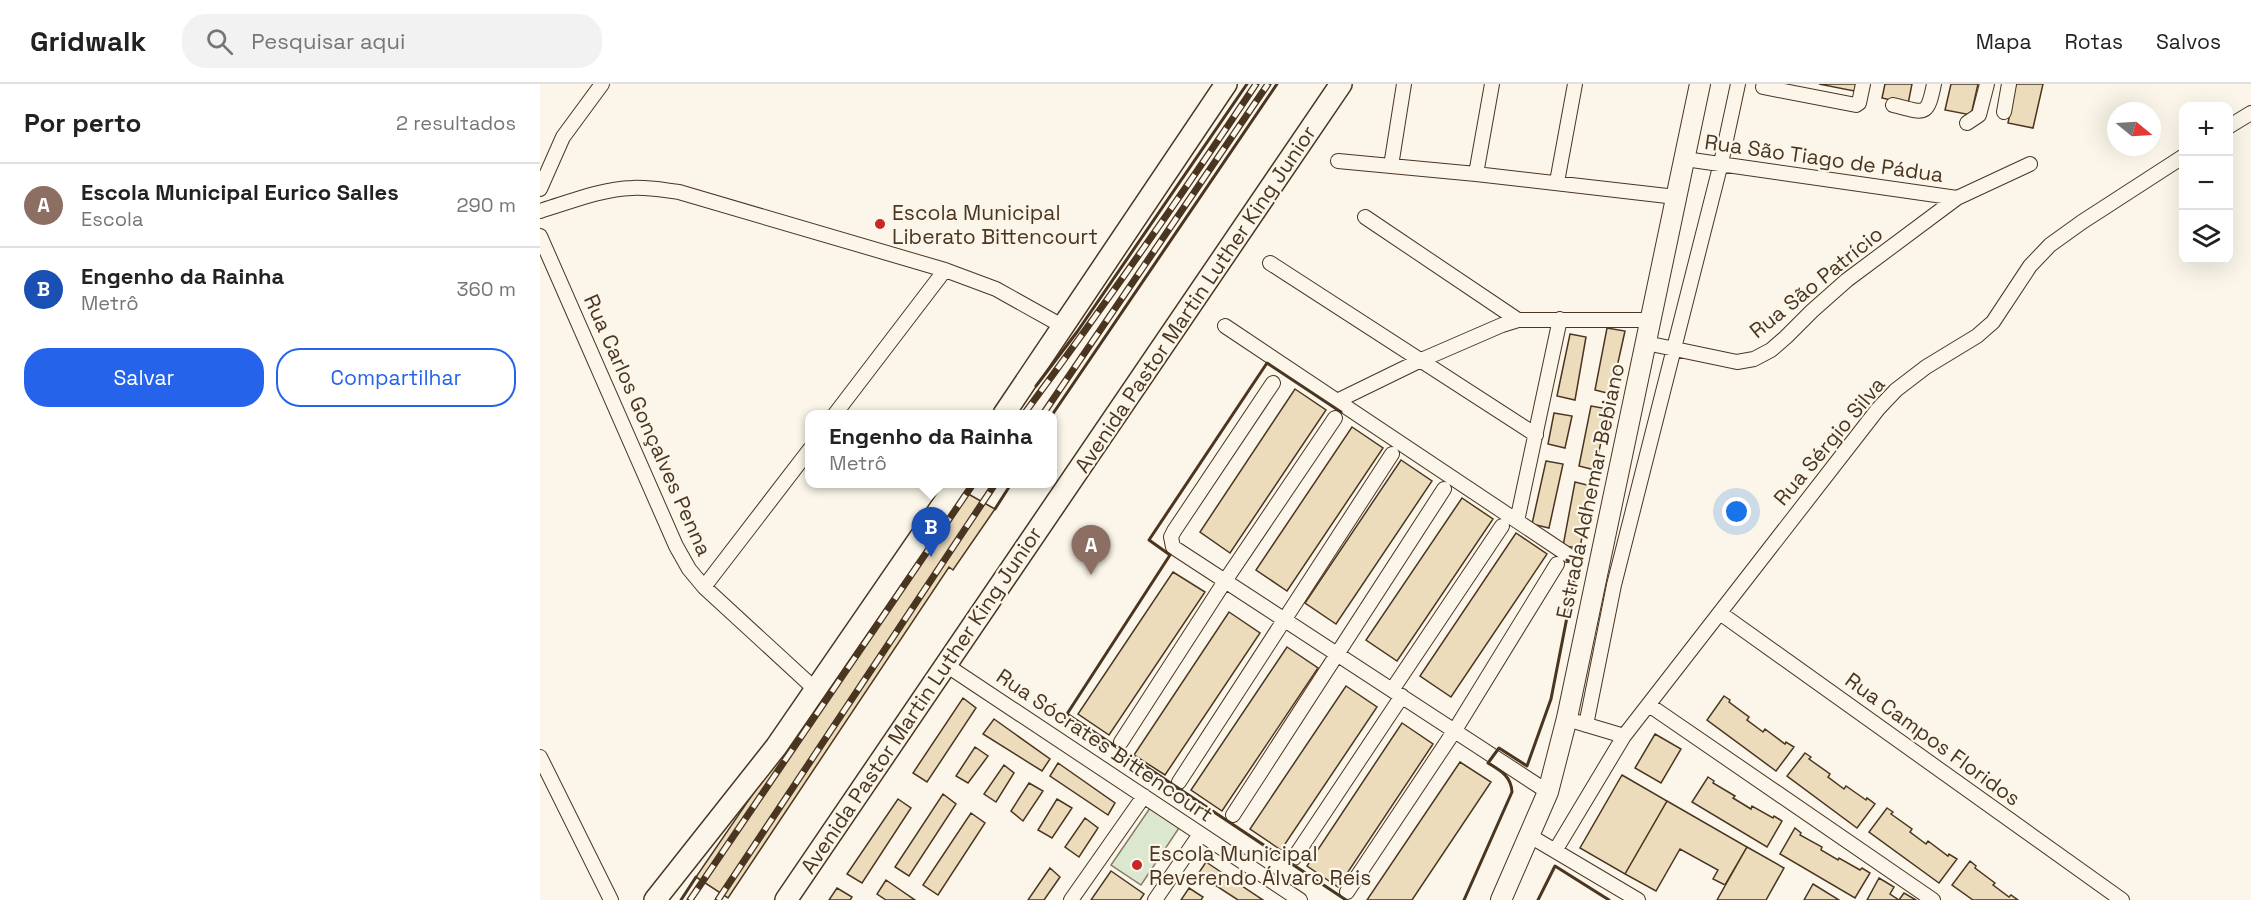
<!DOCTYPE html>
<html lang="pt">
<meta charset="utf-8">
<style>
:root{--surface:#fff;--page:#f2f2f2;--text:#222;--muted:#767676;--line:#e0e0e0;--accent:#2563eb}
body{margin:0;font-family:"Space Grotesk",sans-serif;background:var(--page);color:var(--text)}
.controls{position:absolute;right:18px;top:18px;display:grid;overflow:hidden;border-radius:12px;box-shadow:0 6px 24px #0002}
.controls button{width:54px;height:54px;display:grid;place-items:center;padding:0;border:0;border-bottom:2px solid var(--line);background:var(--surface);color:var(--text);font:30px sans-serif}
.compass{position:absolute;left:1567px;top:18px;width:54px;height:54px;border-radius:50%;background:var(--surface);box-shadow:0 6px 24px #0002;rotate:108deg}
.you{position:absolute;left:1197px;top:428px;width:21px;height:21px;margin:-15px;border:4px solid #fff;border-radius:50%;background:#1a73e8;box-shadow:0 0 0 9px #1a73e833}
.badge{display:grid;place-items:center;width:39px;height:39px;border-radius:50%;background:var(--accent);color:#fff;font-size:20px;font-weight:700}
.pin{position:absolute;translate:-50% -50px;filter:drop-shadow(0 2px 3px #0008)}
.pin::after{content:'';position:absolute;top:32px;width:21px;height:18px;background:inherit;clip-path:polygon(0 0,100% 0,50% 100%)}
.popup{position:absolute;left:265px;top:326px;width:252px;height:78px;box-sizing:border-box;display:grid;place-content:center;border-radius:12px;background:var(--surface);filter:drop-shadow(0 2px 4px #0005);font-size:20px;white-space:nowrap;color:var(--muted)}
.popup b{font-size:22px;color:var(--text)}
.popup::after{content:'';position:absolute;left:50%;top:100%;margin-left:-12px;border:12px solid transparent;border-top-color:var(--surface)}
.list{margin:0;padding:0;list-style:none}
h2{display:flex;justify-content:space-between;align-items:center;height:78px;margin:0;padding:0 24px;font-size:26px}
h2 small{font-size:20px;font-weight:400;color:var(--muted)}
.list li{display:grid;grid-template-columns:39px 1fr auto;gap:18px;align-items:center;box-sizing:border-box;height:84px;padding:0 24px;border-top:2px solid var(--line)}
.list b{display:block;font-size:22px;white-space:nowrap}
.list p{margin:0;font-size:20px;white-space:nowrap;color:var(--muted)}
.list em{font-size:20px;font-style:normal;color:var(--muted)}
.actions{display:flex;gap:12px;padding:18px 24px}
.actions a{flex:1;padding:14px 0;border:2px solid var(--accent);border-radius:24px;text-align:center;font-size:21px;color:var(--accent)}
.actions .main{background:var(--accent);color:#fff}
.icon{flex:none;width:33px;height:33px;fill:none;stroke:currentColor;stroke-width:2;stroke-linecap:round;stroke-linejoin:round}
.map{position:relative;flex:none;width:1711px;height:816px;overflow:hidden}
header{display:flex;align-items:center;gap:36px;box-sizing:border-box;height:84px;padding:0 30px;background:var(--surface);border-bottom:2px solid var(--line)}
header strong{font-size:28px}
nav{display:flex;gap:33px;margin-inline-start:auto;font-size:21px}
.search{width:420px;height:54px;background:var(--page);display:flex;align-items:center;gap:15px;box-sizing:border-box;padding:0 21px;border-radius:24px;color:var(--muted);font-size:22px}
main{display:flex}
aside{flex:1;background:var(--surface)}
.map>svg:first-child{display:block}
.green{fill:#dce7d0;stroke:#887966;stroke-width:1.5}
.building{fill:#ecdcbc;stroke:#4a3520;stroke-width:1.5}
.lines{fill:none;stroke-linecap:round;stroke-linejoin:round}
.minor-casing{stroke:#4a3520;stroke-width:16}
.secondary-casing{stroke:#4a3520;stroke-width:22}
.primary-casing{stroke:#4a3520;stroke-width:24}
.minor{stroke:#fbf6e9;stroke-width:14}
.secondary{stroke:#fbf6e9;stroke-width:20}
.primary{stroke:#fbf6e9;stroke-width:21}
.rail-casing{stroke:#4a3520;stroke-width:7}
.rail{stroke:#fbf6e9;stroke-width:4.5;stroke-dasharray:14;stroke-linecap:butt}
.wall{stroke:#4a3520;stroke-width:3}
.poi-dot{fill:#c62828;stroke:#fbf6e9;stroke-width:2}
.labels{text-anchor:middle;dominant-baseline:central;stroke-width:4.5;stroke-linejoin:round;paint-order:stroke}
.street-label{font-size:21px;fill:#4a3520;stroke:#fbf6e9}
.poi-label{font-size:21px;fill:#4a3520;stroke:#fbf6e9;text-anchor:start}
</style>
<header>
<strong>Gridwalk</strong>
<div class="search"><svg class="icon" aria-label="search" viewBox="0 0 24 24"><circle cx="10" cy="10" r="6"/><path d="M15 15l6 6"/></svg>Pesquisar aqui</div>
<nav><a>Mapa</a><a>Rotas</a><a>Salvos</a></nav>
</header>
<main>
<aside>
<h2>Por perto<small>2 resultados</small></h2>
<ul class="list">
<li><span class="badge" style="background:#8d6e63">A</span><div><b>Escola Municipal Eurico Salles</b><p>Escola</p></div><em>290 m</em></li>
<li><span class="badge" style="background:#1a4fb4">B</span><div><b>Engenho da Rainha</b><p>Metrô</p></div><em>360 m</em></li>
</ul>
<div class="actions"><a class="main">Salvar</a><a>Compartilhar</a></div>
</aside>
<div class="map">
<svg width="1711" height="816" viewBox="0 0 1711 816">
<rect width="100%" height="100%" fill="#fbf6e9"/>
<path class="green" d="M610 724 639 744 601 801 571 781Z"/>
<path class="building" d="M1279 0H1316L1314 7Z
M1345 0H1372L1368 20 1342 14Z
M1411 0H1438L1431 31 1405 26Z
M1476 0H1503L1493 44 1468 39Z
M1067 244 1085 247 1071 310 1055 306Z
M1030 250 1046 253 1035 316 1017 312Z
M755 305 786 326 690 469 660 448Z
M1051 322 1068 325 1055 386 1039 382Z
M1014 329 1032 332 1025 364 1008 360Z
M812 343 843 364 747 507 716 486Z
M861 376 892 397 796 540 765 519Z
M1006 377 1023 380 1009 444 992 440Z
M1035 398 1051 402 1040 464 1023 462Z
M423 407 455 425 413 486 409 483 188 814 156 793 380 466Z
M922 414 953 435 857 577 826 556Z
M976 449 1007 470 911 613 880 592Z
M633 488 665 508 569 651 538 630Z
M689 528 720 549 625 691 594 671Z
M747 563 778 584 682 727 651 706Z
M806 602 837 623 741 766 710 745Z
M1184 612 1190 616 1189 618 1209 633 1207 636 1223 648 1225 645 1245 660 1246 658 1254 663 1236 687 1167 636Z
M423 614 436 624 387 698 373 689Z
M454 635 510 675 502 687 443 650Z
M862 639 893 660 798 803 767 782Z
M1115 650 1141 665 1121 699 1095 684Z
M435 663 448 672 428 699 416 692Z
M1265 669 1271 673 1269 675 1290 690 1288 693 1304 705 1306 702 1326 716 1327 714 1335 720 1317 744 1247 692Z
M920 678 951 698 872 816H827Z
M518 679 575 719 568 731 510 692Z
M464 681 474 689 456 718 444 710Z
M1082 691 1127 717 1085 790 1040 764Z
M1168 693 1174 697 1173 699 1195 712 1193 714 1211 725 1212 722 1233 734 1234 732 1242 737 1227 763 1152 718Z
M489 699 503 707 483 737 471 727Z
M403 710 416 720 369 792 355 783Z
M358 715 371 724 322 799 307 790Z
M517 715 532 724 512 754 498 746Z
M1127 717 1207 763 1185 801 1173 795 1178 786 1140 765 1116 807 1085 790Z
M1347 724 1353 728 1351 730 1372 745 1370 748 1386 760 1388 757 1408 772 1409 770 1417 775 1399 799 1329 748Z
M431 729 445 739 398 811 383 801Z
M545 734 558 744 539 773 525 763Z
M1255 744 1261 749 1260 751 1282 763 1281 766 1298 776 1299 774 1320 786 1322 784 1330 789 1315 814 1240 770Z
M1207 763 1244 784 1226 816H1177Z
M1430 777 1436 782 1435 784 1455 799 1453 801 1469 813 1471 811 1478 816H1433L1412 801Z
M666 778 723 816H698L658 790Z
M510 784 520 793 504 816H488Z
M571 787 604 810 600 816H551Z
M1339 794 1354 803 1350 810 1359 816 1364 809 1376 816H1327Z
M346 796 375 816H346L337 810Z
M1273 800 1299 816H1264Z
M297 804 312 813 310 816H289Z
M649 804 663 813 661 816H641Z"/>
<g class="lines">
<g class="minor-casing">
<path id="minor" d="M1223 3 1316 21 1319 19 1323 0
M1353 21C1384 28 1387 35 1394 0
M1464 28 1469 0
M1427 39 1439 31 1447 0
M1688 43 1711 29
M1145 75 1417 114
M798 77 936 90 1136 113
M851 82 864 0
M936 90 952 0
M1017 98 1035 0
M0 105 23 53 62 0
M0 127C30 118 61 105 92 104 108 103 123 106 139 108L405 186 456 205 524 243
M825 133 978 236
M0 152 136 462 149 485 164 503 276 606
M730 179 996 351
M685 242 1028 471
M1106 259 1197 278 1214 275 1231 266 1246 253 1272 227 1307 196 1417 114 1490 80
M733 299 634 447 631 453 633 463 1008 708
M797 317 879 277 962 241 978 236H1111
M295 330 405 186
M977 437 1020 235
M164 503 270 365
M1180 529 1582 816
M406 581 760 816
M852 606 962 442
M1109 621 1393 816
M1037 638 1084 652
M1046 641 1074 501 1181 79 1198 0
M581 658 685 497 795 334
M0 673 71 816
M639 698 852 370
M693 731 904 405
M990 752 1098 816
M1015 767 1084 652 1338 325 1356 306 1386 283 1437 252 1453 238 1490 182 1510 161 1542 138 1644 72
M754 774 862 612
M807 808 915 646 1017 480
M531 816 604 712
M615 816 660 750"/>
</g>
<g class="secondary-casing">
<path id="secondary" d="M961 816 1008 708 1027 634 1160 0"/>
</g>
<g class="primary-casing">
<path id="primary" d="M464 330 686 0
M115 816 236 663 417 400
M246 816 801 0"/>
</g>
<use href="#minor" class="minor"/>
<use href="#secondary" class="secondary"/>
<use href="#primary" class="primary"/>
<g class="rail-casing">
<path id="rail" d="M484 330C564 222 641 112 716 0
M503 330 728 0
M150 816 433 400
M178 816 455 400"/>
</g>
<use href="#rail" class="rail"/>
<path class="wall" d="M496 302 537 248 707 0
M801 328 727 279 609 456 630 471 527 630 806 816
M512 331 737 0
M455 425 471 400
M141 816 156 793
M924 816 972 708C971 692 961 687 948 679L959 664 987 682 1011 615 1037 482 1027 476
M998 816 1015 782 1069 816"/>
</g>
<g class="poi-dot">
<circle cx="340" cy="140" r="6"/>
<circle cx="597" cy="781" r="6"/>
</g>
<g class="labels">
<g class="street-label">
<text transform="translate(1284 74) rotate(8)">Rua São Tiago de Pádua</text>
<text transform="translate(1276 198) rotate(-39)">Rua São Patrício</text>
<text transform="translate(655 215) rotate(-56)">Avenida Pastor Martin Luther King Junior</text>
<text transform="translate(108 341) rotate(66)">Rua Carlos Gonçalves Penna</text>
<text transform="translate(1289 357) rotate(-50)">Rua Sérgio Silva</text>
<text transform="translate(1050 407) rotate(-78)">Estrada Adhemar Bebiano</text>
<text transform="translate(381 616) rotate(-56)">Avenida Pastor Martin Luther King Junior</text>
<text transform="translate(1393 655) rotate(36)">Rua Campos Floridos</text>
<text transform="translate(565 661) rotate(34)">Rua Sócrates Bittencourt</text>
</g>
<g class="poi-label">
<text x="352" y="128">Escola Municipal<tspan x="352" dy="24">Liberato Bittencourt</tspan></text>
<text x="609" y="769">Escola Municipal<tspan x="609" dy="24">Reverendo Álvaro Reis</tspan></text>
</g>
</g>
</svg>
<div class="controls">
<button>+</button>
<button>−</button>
<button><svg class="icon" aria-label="layers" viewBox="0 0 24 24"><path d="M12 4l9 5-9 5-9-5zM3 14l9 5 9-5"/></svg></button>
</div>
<svg class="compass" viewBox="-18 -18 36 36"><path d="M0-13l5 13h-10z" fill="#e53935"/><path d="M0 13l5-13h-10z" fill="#767676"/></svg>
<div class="you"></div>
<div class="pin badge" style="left:551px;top:491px;background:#8d6e63">A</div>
<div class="pin badge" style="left:391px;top:473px;background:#1a4fb4">B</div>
<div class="popup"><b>Engenho da Rainha</b>Metrô</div>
</div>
</main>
